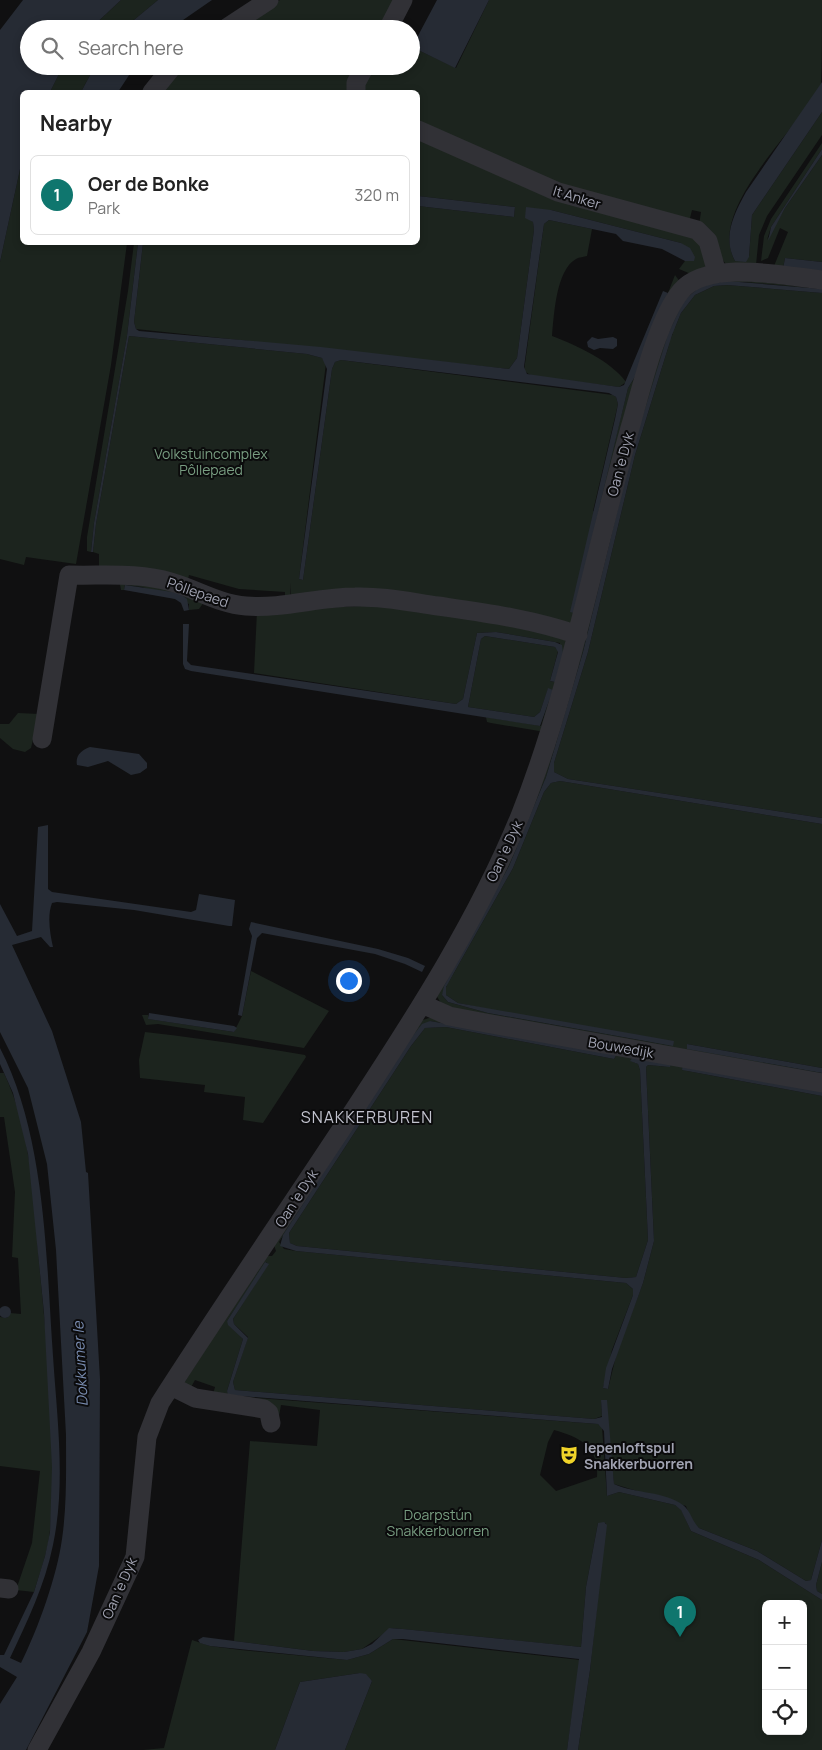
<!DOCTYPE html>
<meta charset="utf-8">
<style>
:root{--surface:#fff;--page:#f2f2f2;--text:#222;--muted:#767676;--line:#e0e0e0;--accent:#0f766e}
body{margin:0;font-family:Manrope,sans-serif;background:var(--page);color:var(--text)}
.controls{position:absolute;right:15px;bottom:15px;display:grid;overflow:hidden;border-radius:8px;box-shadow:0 2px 8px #0003}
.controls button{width:45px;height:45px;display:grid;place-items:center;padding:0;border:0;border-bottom:1px solid var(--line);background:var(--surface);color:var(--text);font:25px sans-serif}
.you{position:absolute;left:348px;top:980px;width:18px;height:18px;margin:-12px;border:4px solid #fff;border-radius:50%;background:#1a73e8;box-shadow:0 0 0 8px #1a73e833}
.badge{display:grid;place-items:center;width:32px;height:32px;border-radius:50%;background:var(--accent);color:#fff;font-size:16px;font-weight:700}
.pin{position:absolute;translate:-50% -41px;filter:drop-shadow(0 1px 2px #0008)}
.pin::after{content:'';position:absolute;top:26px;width:18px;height:15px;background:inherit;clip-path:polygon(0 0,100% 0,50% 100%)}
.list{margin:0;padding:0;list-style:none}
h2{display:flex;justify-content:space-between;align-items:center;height:65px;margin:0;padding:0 20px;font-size:21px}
h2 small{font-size:16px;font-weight:400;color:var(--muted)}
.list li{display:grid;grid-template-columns:32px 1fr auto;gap:15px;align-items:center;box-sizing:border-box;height:80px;margin:0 10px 10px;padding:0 10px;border:1px solid var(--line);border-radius:8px}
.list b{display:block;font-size:19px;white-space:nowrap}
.list p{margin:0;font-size:16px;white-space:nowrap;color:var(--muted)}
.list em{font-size:16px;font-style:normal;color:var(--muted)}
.icon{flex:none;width:28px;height:28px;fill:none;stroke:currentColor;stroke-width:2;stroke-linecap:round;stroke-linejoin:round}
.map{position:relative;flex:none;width:822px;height:1750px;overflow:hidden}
.search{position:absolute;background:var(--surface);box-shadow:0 2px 8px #0003;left:20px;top:20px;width:400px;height:55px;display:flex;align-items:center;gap:12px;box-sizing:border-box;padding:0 18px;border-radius:28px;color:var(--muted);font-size:19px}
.panel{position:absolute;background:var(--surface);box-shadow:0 2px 8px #0003;left:20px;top:90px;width:400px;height:155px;border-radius:8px}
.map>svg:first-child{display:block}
.green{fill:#1c241e;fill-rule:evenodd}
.water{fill:#262b34}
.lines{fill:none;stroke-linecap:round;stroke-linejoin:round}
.street{stroke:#313136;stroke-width:19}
.labels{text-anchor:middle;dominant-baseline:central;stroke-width:4;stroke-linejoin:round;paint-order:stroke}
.street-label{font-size:14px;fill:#a1a3b2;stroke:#0b0b0c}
.park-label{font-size:14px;fill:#789d81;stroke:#0b0b0c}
.poi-label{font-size:14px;font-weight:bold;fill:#a1a3b2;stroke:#0b0b0c;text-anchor:start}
.water-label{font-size:15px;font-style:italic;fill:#778aae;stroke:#0b0b0c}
.quarter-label{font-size:16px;letter-spacing:1px;fill:#c2c3ce;stroke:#0b0b0c}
</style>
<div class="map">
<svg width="822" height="1750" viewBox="0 0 822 1750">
<rect width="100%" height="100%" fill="#101011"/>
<path class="green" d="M121 0H158L123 29H90Z
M280 0H396L381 29H235Z
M489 0H822C822 14 822 75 821 84 799 130 706 208 735 261L749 257 752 215 822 112V135L767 216 759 235 756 265 734 268 725 263 699 225 701 212 692 210 689 222 585 194 418 124V92H362L371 66H411L412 47 456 68Z
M63 66H95L81 92H50Z
M181 66H358L350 92H159Z
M418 136 698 240 707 261 705 269 691 274 679 269 685 261H694L681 243 551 210 529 219 533 222 534 230 517 358 509 369 136 329 134 322 143 243 418 242V206L514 217 515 207 418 196Z
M822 143V149L771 227 767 240 785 208 822 155V262L785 258 783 269 774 266 788 232 780 228 768 258 761 261 764 236 771 219Z
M22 160V242L127 243 111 365 76 564 26 557 24 565 0 559V262Z
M549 220 592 229 587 256C584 257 579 257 576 259 556 270 554 315 552 336 576 345 611 361 626 382L619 387 532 376 524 371 544 224Z
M134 243H138L127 336 94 523 91 552 87 551V537L128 291Z
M675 275 680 282 577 621 570 623 523 615 291 601V583L290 601 285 602V592L239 589 189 575 187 584 102 571 99 566V554L93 552 96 524 129 336 307 354 322 358 326 363 299 579 303 580 332 369 335 362 341 360 613 395 616 397 618 404 593 511 597 513 628 388 636 375Z
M718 277 822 289 744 282H713L684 301 631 454 583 652 546 777 509 866 442 995 448 1002 488 1013 673 1046 458 1003 446 995V987L513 868 544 792 551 783 560 781 822 824V1068L687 1044V1048L822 1073V1077L455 1012 442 1005 436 995 494 883 629 447 678 304Z
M727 285 822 293V818L568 779 554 772V763L588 652 635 455 672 335 681 313 695 295 714 286Z
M119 579 151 582 204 602 199 609 189 610V604L142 587 125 585 124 590H121Z
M402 604 562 637 566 642 545 732 491 723 487 722 486 717 541 726 552 690 548 689 540 712 534 717 468 707 481 639 485 636 555 647 558 651 550 681 554 682 560 643 555 642 496 632 477 633 463 699 456 704 254 673 257 611Z
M18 713 39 714 31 748 25 752 13 749 0 738V724H9Z
M251 971 329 1011 304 1048 158 1024 146 1025 142 1015H148L149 1019 234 1032 242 1016Z
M432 1017 822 1087 682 1070 822 1096V1540L811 1580 806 1581 757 1551 699 1528 692 1522 686 1506 614 1484 608 1424 601 1400 602 1416 594 1419 235 1390 233 1382 248 1337 234 1324 233 1319 268 1264 266 1262 227 1321 243 1339 227 1391 230 1396 598 1424 602 1427 607 1496 619 1492 675 1505 681 1509 691 1531 759 1560 822 1600V1750H578L590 1670 606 1523H598L586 1587 581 1647 392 1628 362 1649 344 1652 313 1651 234 1641 250 1441 317 1446 320 1410 281 1405 279 1416 212 1398 215 1387 195 1380 190 1389 184 1383 265 1256H272L276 1251 274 1245 420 1021ZM430 1021 617 1054 614 1059 446 1027 425 1028 411 1046 289 1233 290 1243 297 1246 626 1278 636 1277 648 1240 640 1070 638 1064 631 1061 670 1067 648 1065 646 1067 654 1241 643 1283 617 1352 608 1389 603 1388 612 1350 633 1295V1289L626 1283 296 1251 284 1249 279 1242 407 1043ZM554 1430C580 1437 599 1447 597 1477L556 1491 540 1475 548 1442ZM766 1604H803V1731H766Z
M145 1032C199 1038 252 1046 305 1055L306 1057 263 1123 243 1120 245 1097 204 1092 205 1085 140 1078 139 1060Z
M0 1073H4C33 1135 34 1206 40 1273 48 1356 57 1446 50 1530 48 1551 40 1572 34 1592L16 1590 32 1543 40 1471 0 1466V1317L7 1318 10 1313 21 1314 18 1258 12 1257 15 1192 4 1117H0Z
M822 1562V1594L817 1591 816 1585Z
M393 1639 580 1660 567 1750H345L372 1681 360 1673 300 1682 275 1750H143L164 1748 192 1640 210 1646 241 1650 347 1660 369 1654Z"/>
<path class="water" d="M23 0H121L90 29H29V66H63L50 92H22V160L0 262V30Z
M158 0H212L170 29H123Z
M437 0H489L455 68 412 47Z
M95 66H135L118 92H81Z
M822 82V112L752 215 749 257 746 262 735 261C722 237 734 214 746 192Z
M822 149V155L785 208 768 241 771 227Z
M418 196 515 207 514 217 418 206Z
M526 207 551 210 681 243 690 248 695 257 694 261H685L662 249 623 241 616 234 549 220 544 224 524 367 527 374 619 387 624 385 663 291 668 293 636 375 628 388 574 613 570 612 615 419 618 404 616 397 609 393 341 360 335 362 332 369 303 580 299 579 327 369 322 358 307 354 129 336 96 524 93 552H91L94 523 127 336 138 243H143L134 322 136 329 139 331 321 347 509 369 517 358 534 230 533 222 525 218Z
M785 258 822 262V273L783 269Z
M727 281 822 289V293L727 285 714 286 695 295 681 313 672 335 635 455 588 652 554 763V772L568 779 822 818V824L560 781 551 783 544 792 513 868 446 987V995L458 1003 674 1041 673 1046 488 1013 448 1002 442 995 444 986 509 866 546 777 583 652 631 454 668 334 684 300 702 285Z
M592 337 598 339 613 337 617 339V346L613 349 600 348 594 350 588 347 587 342Z
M125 585 179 593 187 599 189 610 184 611 181 603 175 599 124 590Z
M183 624H189L187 661 191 665 456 704 463 699 477 633 496 632 555 642 562 645 563 654 555 682 550 681 558 652 555 647 485 636 481 639 468 707 534 717 540 712 548 688 553 690 540 726 191 671 185 669 183 664Z
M90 747 139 754 147 763V768L140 773 131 775 108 761 88 767 77 765C75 755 82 750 90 747Z
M48 825V889L52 892 191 912 196 910 199 894 235 900 232 926H229L134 910 57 902 52 903C47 916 50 934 53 947H50L41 937 12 945 52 1031 81 1122 86 1172 88 1173 100 1379 99 1566 87 1632 26 1750H0V1704L17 1677 0 1667V1655H4L34 1592 45 1556 50 1532 52 1467 44 1313 28 1154 13 1093 0 1064V1048C46 1137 46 1258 53 1356 57 1418 66 1483 53 1545 45 1585 27 1622 10 1658L21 1663C38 1629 57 1576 62 1539 67 1505 66 1469 66 1435L56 1250 47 1164 28 1088 0 1032V904L17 936 32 931 38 827Z
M251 922 378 949 408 958 425 966 422 972 405 964 375 954 262 933 257 938 242 1016 238 1015 252 936 249 929Z
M149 1013 234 1026 237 1028 234 1032 148 1019Z
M430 1021 617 1054 614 1059 446 1027 425 1028 411 1046 289 1233 290 1243 297 1246 626 1278 636 1277 648 1240 640 1070 638 1064 630 1061 633 1057 671 1063 670 1067 648 1065 646 1067 654 1241 643 1283 612 1369 608 1389 603 1388 606 1368 633 1295V1289L626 1283 296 1251 280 1246 283 1235 407 1043 422 1024Z
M687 1044 822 1068V1073L687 1049Z
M683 1065 822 1090V1096L682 1070Z
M265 1262 269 1264 233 1319 234 1324 248 1338 233 1382 235 1390 594 1419 602 1417 601 1400H607L614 1484C636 1494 664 1491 683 1505 690 1510 692 1521 699 1528L757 1551 806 1581 811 1580 822 1540V1562L816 1585 817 1591 822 1594V1600L759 1560 691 1531 681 1510 675 1505 619 1492 607 1496 604 1431 598 1424 228 1395 227 1391 243 1339 228 1325 227 1321Z
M-1 1312a6 6 0 1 1 12 0a6 6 0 1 1-12 0Z
M604 1522 607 1525 590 1670 578 1750H567L579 1659 403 1639H393L369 1654 347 1660 210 1646 200 1643 198 1640 203 1637 313 1651 344 1652 362 1649 372 1644 389 1628 403 1629 581 1647 586 1587 598 1523Z
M360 1673 366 1674 372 1681 345 1750H275L300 1682Z"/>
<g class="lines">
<path class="street" d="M225 29 269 0
M388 29 403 0
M152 92 173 66
M356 92V83L365 66
M418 130 558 192 697 230 708 241 717 273
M42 739 69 575C103 576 138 572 171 582 196 589 219 604 246 606 283 609 318 597 355 597 382 596 410 602 438 606 486 613 532 619 578 635
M422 1004 449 1016 486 1023 822 1083
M171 1386 195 1398 264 1409 269 1413 271 1423
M0 1588 9 1589
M37 1750 91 1652 135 1557 147 1437 160 1403C224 1303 291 1206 356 1107 417 1014 478 919 520 816 571 688 594 552 632 421 642 385 658 319 681 291 708 259 785 276 822 280"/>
</g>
<defs>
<g id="theatre-bare" transform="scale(1.5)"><path d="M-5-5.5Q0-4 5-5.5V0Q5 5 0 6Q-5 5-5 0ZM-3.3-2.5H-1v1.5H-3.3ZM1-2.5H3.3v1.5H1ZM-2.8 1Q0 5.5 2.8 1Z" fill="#f0d329" stroke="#0b0b0c" stroke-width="2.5" paint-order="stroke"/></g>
</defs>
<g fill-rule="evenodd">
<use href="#theatre-bare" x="569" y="1455"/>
</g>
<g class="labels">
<g class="street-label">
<text transform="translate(577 197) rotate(17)">It Anker</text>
<text transform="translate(620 464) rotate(-75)">Oan 'e Dyk</text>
<text transform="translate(198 592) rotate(19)">Pôllepaed</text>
<text transform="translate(504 851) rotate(-65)">Oan 'e Dyk</text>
<text transform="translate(621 1047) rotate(10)">Bouwedijk</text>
<text transform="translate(296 1198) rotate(-57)">Oan 'e Dyk</text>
<text transform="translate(119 1588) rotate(-66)">Oan 'e Dyk</text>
</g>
<g class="park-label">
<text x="211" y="453">Volkstuincomplex<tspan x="211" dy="16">Pôllepaed</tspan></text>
<text x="438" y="1514">Doarpstún<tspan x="438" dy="16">Snakkerbuorren</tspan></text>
</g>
<g class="poi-label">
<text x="584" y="1447">Iepenloftspul<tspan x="584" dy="16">Snakkerbuorren</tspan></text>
</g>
<g class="water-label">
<text transform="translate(80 1364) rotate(-93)">Dokkumer Ie</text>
</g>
<g class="quarter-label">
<text x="367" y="1117">SNAKKERBUREN</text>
</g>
</g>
</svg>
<div class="controls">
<button>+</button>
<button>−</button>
<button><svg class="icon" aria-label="locate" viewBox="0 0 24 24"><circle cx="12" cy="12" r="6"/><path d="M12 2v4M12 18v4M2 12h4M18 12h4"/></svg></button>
</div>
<div class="you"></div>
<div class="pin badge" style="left:680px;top:1637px">1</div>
<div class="search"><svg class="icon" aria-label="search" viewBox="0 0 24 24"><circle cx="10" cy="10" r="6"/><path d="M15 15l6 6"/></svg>Search here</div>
<section class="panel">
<h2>Nearby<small></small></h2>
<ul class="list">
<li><span class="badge">1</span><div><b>Oer de Bonke</b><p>Park</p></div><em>320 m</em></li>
</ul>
</section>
</div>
